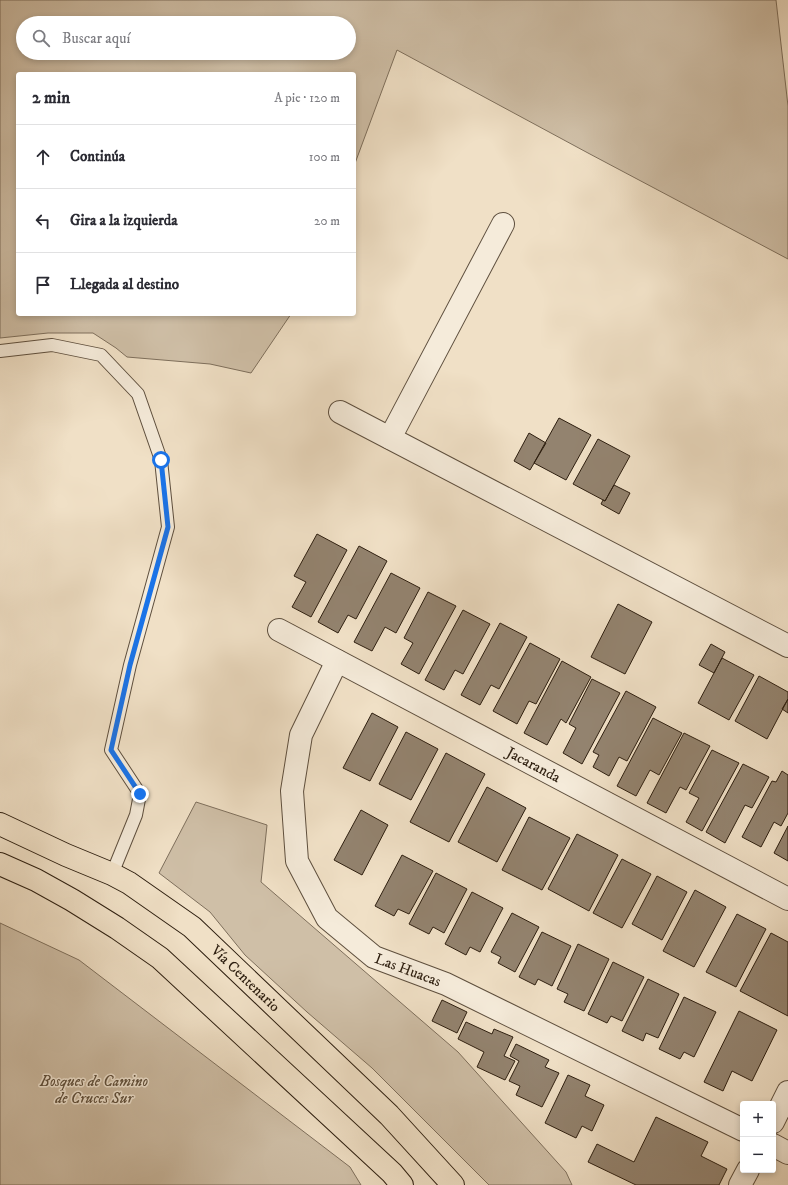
<!DOCTYPE html>
<html lang="es">
<meta charset="utf-8">
<style>
:root{--surface:#fff;--page:#f7f7f7;--text:#2b2b33;--muted:#7c7c81;--line:#e1e1e2}
body{margin:0;font-family:"IM FELL DW Pica",serif;background:var(--page);color:var(--text)}
.controls{position:absolute;right:12px;bottom:12px;display:grid;overflow:hidden;border-radius:4px;box-shadow:0 2px 6px #0003}
.controls button{width:36px;height:36px;display:grid;place-items:center;padding:0;border:0;border-bottom:1px solid var(--line);background:var(--surface);color:var(--text);font:20px sans-serif}
.stop{position:absolute;width:12px;height:12px;margin:-9px;border:3px solid #1a73e8;border-radius:50%;background:#fff}
.stop.end{background:#1a73e8;border-color:#fff;box-shadow:0 1px 4px #0008}
.list{margin:0;padding:0;list-style:none}
h2{display:flex;justify-content:space-between;align-items:center;height:52px;margin:0;padding:0 16px;font-size:17px}
h2 small{font-size:13px;font-weight:400;color:var(--muted)}
.list li{display:grid;grid-template-columns:26px 1fr auto;gap:12px;align-items:center;box-sizing:border-box;height:64px;padding:0 16px;border-top:1px solid var(--line)}
.list b{display:block;font-size:15px;white-space:nowrap}
.list em{font-size:13px;font-style:normal;color:var(--muted)}
.icon{flex:none;width:22px;height:22px;fill:none;stroke:currentColor;stroke-width:2;stroke-linecap:round;stroke-linejoin:round}
.map{position:relative;flex:none;width:788px;height:1185px;overflow:hidden}
.search{position:absolute;background:var(--surface);box-shadow:0 2px 6px #0003;left:16px;top:16px;width:340px;height:44px;display:flex;align-items:center;gap:10px;box-sizing:border-box;padding:0 14px;border-radius:22px;color:var(--muted);font-size:15px}
.panel{position:absolute;background:var(--surface);box-shadow:0 2px 6px #0003;left:16px;top:72px;width:340px;height:244px;border-radius:4px}
.map>svg:first-child{display:block}
.green{fill:#cfbfa7;stroke:#7e6f5c;fill-rule:evenodd}
.building{fill:#93836f;stroke:#2e1f10}
.lines{fill:none;stroke-linecap:round;stroke-linejoin:round}
.lane-casing{stroke:#5e4f3e;stroke-width:14}
.street-casing{stroke:#5e4f3e;stroke-width:24}
.highway-casing{stroke:#2e1f10;stroke-width:24}
.lane{stroke:#f5ebda;stroke-width:12}
.street{stroke:#f5ebda;stroke-width:22}
.highway{stroke:#f0e0c6;stroke-width:22}
.route{stroke:#1a73e8;stroke-width:5}
.labels{text-anchor:middle;dominant-baseline:central;stroke-width:3;stroke-linejoin:round;paint-order:stroke}
.street-label{font-size:15px;fill:#2e1f10;stroke:#f5ebda}
.park-label{font-size:15px;font-style:italic;fill:#5e4f3d;stroke:#f5ebda}
</style>
<div class="map">
<svg width="788" height="1185" viewBox="0 0 788 1185">
<rect width="100%" height="100%" fill="#f0e0c6"/>
<filter id="stains"><feTurbulence type="fractalNoise" baseFrequency=".005" numOctaves="4"/><feColorMatrix values="0 0 0 0 .2 0 0 0 0 .09 0 0 0 0 .02 0 0 0 .5 -.17"/></filter>
<radialGradient id="worn" r=".72"><stop offset=".6" stop-color="#630" stop-opacity="0"/><stop offset="1" stop-color="#630" stop-opacity=".3"/></radialGradient>
<path class="green" d="M0 0H776L788 106V259L588 153 397 50 354 166V74H18V314H291L251 373 210 364 127 357 116 348 93 333H48L0 338ZM23 23H349V53H23Z
M196 802 267 825 261 882 458 1052 566 1172 572 1185H489L372 1068 307 1012 245 955 210 912 159 873Z
M0 923 79 960 350 1167 361 1185H0Z"/>
<path class="building" d="M559 418 591 435 566 480 534 463Z
M529 433 546 443 530 470 514 461Z
M598 439 630 456 605 501 573 484Z
M614 485 630 493 619 514 601 504 603 500 605 501Z
M317 534 347 550 311 617 292 607 306 582 294 576Z
M359 546 387 561 356 619 348 615 338 633 318 622Z
M391 573 420 588 396 633 385 627 372 651 354 642Z
M428 592 456 606 419 674 401 664 413 643 404 638Z
M618 604 652 622 625 674 591 657Z
M463 610 490 624 463 674 455 670 444 690 425 680Z
M500 623 527 637 499 689 491 685 480 705 461 695Z
M530 643 560 659 536 704 529 701 517 724 493 711Z
M711 644 725 652 714 673 699 665Z
M722 658 754 675 729 720 698 703Z
M562 661 591 677 566 723 561 719 547 745 524 733Z
M759 676 788 692V699L767 739 735 721Z
M592 679 620 693 582 764 563 753 576 728 569 724Z
M626 691 656 707 627 761 619 757 609 776 593 767 599 755 593 752Z
M788 699V713L782 709Z
M372 713 398 727 370 781 343 768Z
M653 718 682 733 659 775 650 770 636 796 617 786Z
M406 732 438 749 411 800 379 784Z
M684 733 710 746 686 790 680 787 666 813 647 803Z
M712 750 739 763 702 831 686 822 699 798 689 793Z
M446 753 485 774 449 842 410 822Z
M743 764 769 777 752 808 745 805 725 843 706 832Z
M782 771 788 775V813L781 826 774 822 761 847 742 837 772 781 776 782Z
M487 787 526 808 497 862 458 842Z
M361 810 388 825 362 875 334 860Z
M529 817 570 838 542 890 502 870Z
M788 826V861L774 853Z
M577 834 618 855 589 911 548 889Z
M402 855 433 871 409 914 398 909 394 916 375 906Z
M622 859 651 874 622 928 593 913Z
M436 873 467 889 444 933 433 927 429 934 409 924Z
M657 876 687 892 662 940 632 924Z
M695 890 726 907 694 967 663 951Z
M472 892 503 908 480 952 470 947 466 955 445 944Z
M512 913 539 927 515 972 498 963 501 957 491 952Z
M737 914 766 929 736 987 706 972Z
M542 932 571 946 552 986 538 979 535 985 519 977Z
M771 933 788 942V1016L740 991Z
M578 944 609 959 584 1011 564 1002 568 994 557 989Z
M613 962 644 977 622 1021 611 1016 607 1023 588 1014Z
M648 979 679 994 658 1038 646 1033 643 1041 622 1031Z
M684 997 716 1012 694 1057 684 1052 680 1059 659 1049Z
M442 1000 467 1012 457 1033 432 1021Z
M739 1011 777 1030 752 1081 732 1071 723 1091 704 1082Z
M466 1022 492 1034 494 1029 513 1037 504 1056 515 1061 505 1080 477 1067 484 1052 458 1039Z
M516 1044 549 1060 545 1067 559 1073 542 1107 516 1095 520 1086 509 1081 519 1061 510 1056Z
M568 1075 590 1085 585 1096 604 1105 592 1131 582 1126 576 1138 545 1123Z
M656 1117 708 1142 701 1156 727 1169 719 1185H636L588 1162 597 1144 634 1162Z"/>
<g class="lines">
<g class="lane-casing">
<path id="lane" d="M0 351 52 345 101 355 138 394 161 460 168 527 130 665 111 750 140 794 136 815 112 874"/>
</g>
<g class="street-casing">
<g id="street">
<path d="M340 412 788 646"/>
<path d="M390 438 503 224"/>
<path id="s1" d="M279 630 788 899"/>
<path id="s2" d="M337 661 301 735 292 791 297 861 327 918 374 957 446 984 743 1130"/>
<path d="M773 1122 788 1092"/>
<path d="M773 1145 788 1153"/>
<path d="M740 1185 748 1170"/>
</g>
</g>
<g class="highway-casing">
<g id="highway">
<path id="s3" d="M0 824 66 855 112 874 129 883 192 927 389 1115 453 1185"/>
<path d="M0 864 36 880 72 900 117 928 160 958 392 1173 402 1185"/>
</g>
</g>
<use href="#lane" class="lane"/>
<use href="#street" class="street"/>
<use href="#highway" class="highway"/>
</g>
<g class="lines">
<path class="route" d="M140 794 111 750 130 665 168 527 161 460"/>
</g>
<g class="labels">
<g class="street-label">
<text stroke="none"><textPath href="#s1" startOffset="288">Jacaranda</textPath></text>
<text stroke="none"><textPath href="#s2" startOffset="371">Las Huacas</textPath></text>
<text stroke="none"><textPath href="#s3" startOffset="293">Vía Centenario</textPath></text>
</g>
<g class="park-label">
<text x="94" y="1081">Bosques de Camino<tspan x="94" dy="17">de Cruces Sur</tspan></text>
</g>
</g>
<rect width="100%" height="100%" filter="url(#stains)"/>
<rect width="100%" height="100%" fill="url(#worn)"/>
</svg>
<div class="controls">
<button>+</button>
<button>−</button>
</div>
<div class="stop" style="left:161px;top:460px"></div>
<div class="stop end" style="left:140px;top:794px"></div>
<div class="search"><svg class="icon" aria-label="search" viewBox="0 0 24 24"><circle cx="10" cy="10" r="6"/><path d="M15 15l6 6"/></svg>Buscar aquí</div>
<section class="panel">
<h2>2 min<small>A pie · 120 m</small></h2>
<ul class="list">
<li><svg class="icon" aria-label="ahead" viewBox="0 0 24 24"><path d="M12 20V5M6 11l6-6 6 6"/></svg><div><b>Continúa</b></div><em>100 m</em></li>
<li><svg class="icon" aria-label="left" viewBox="0 0 24 24"><path d="M17 20v-9H6M10 6l-5 5 5 5"/></svg><div><b>Gira a la izquierda</b></div><em>20 m</em></li>
<li><svg class="icon" aria-label="arrive" viewBox="0 0 24 24"><path d="M6 21V4h12l-3 4 3 4H6"/></svg><div><b>Llegada al destino</b></div></li>
</ul>
</section>
</div>
